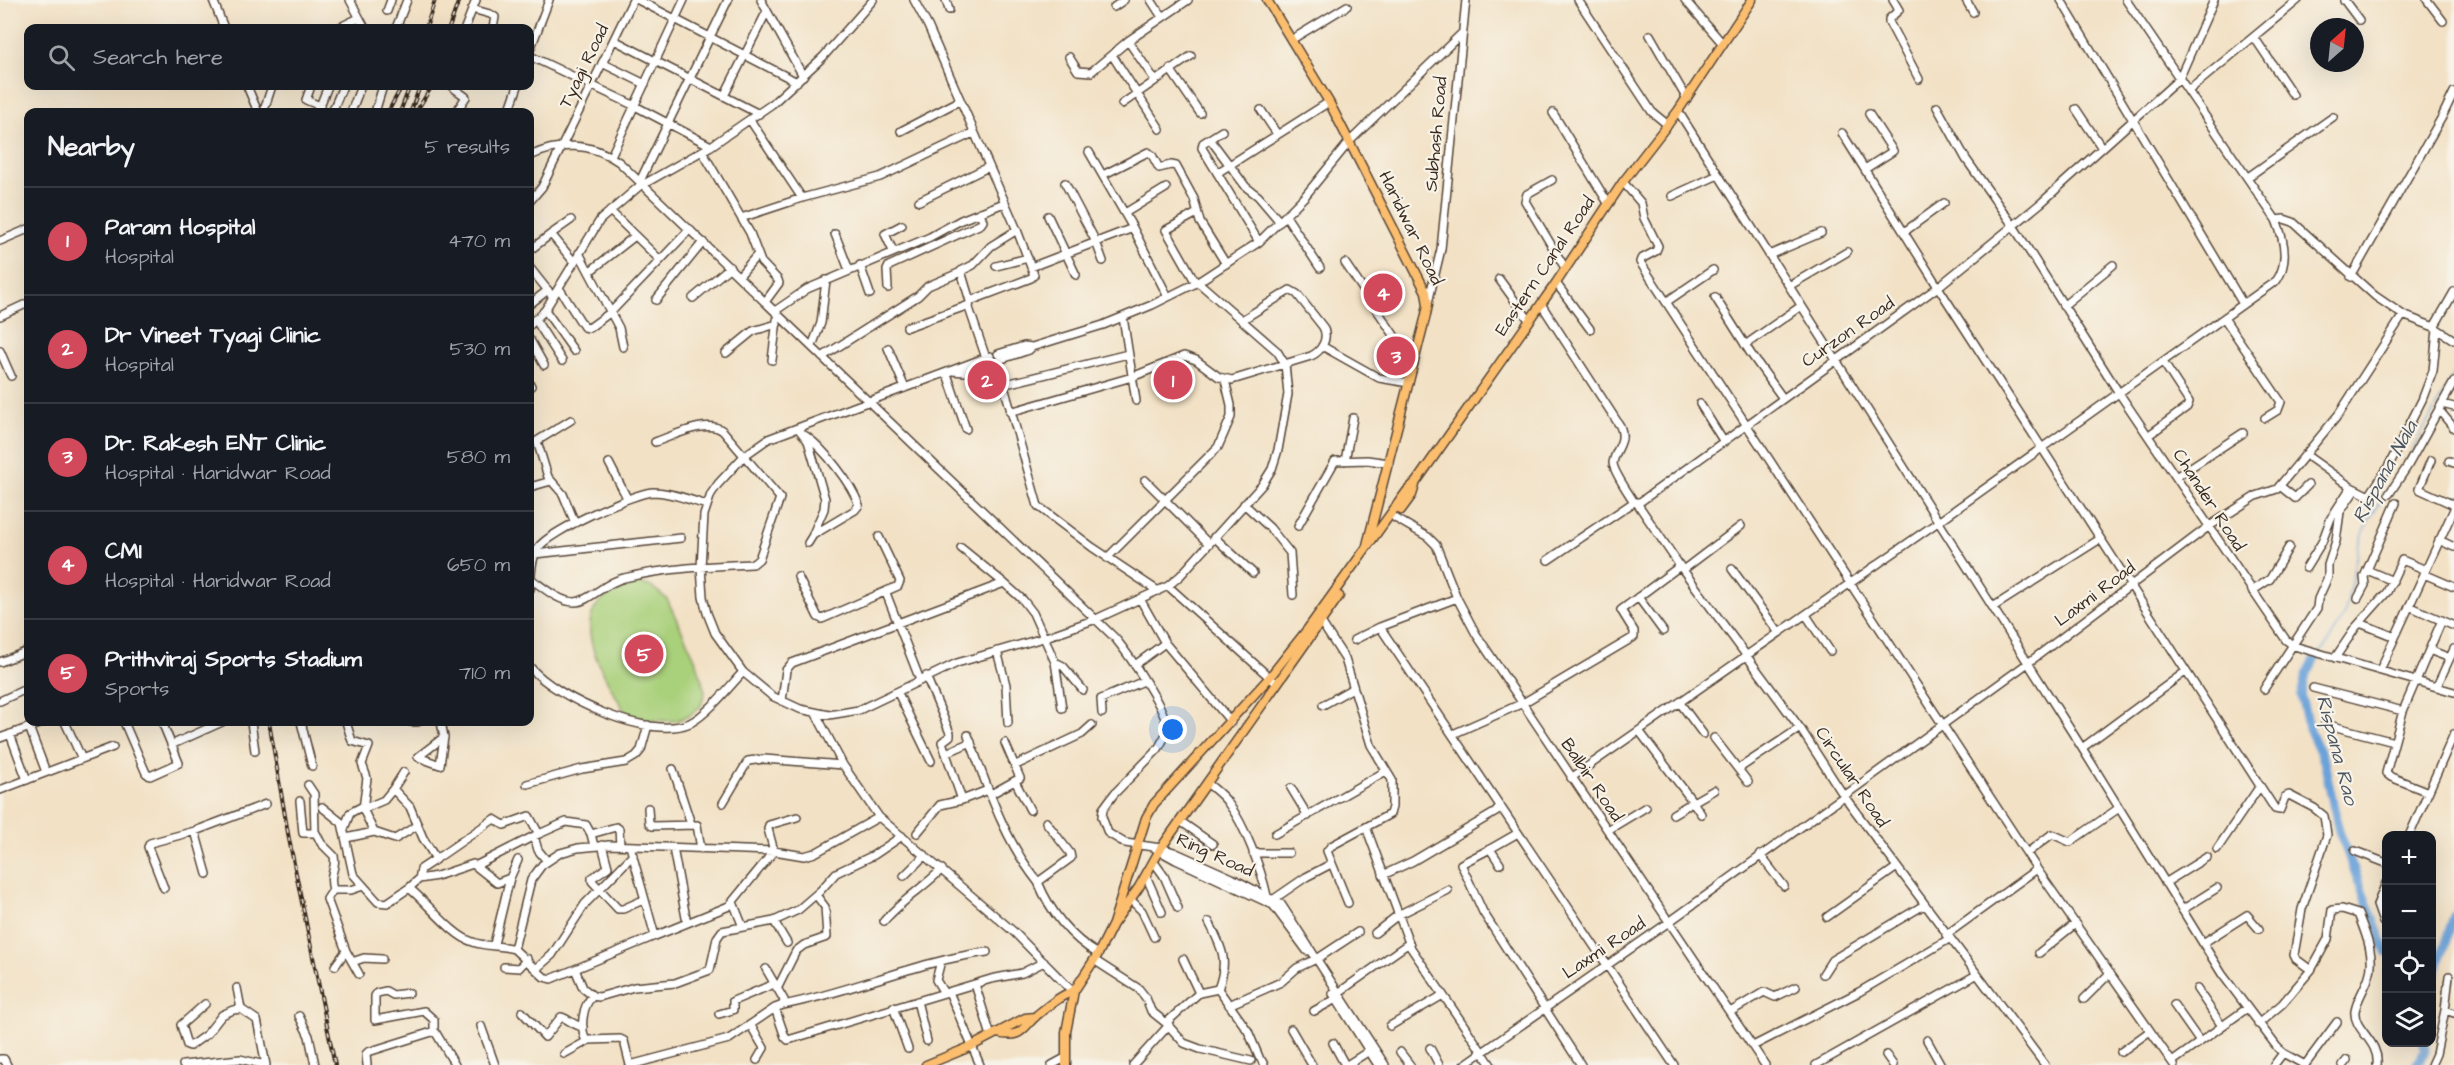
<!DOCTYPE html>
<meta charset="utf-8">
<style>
:root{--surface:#171b24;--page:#242831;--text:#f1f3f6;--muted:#9ea1a6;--line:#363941;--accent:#d1495b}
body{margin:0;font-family:"Architects Daughter",sans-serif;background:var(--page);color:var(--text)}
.controls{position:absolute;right:18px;bottom:18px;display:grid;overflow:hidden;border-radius:12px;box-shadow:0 6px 24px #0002}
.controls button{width:54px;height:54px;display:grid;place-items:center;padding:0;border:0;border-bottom:2px solid var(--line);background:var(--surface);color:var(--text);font:30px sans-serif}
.compass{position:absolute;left:2310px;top:18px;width:54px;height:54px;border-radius:50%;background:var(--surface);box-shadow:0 6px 24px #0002;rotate:27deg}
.you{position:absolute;left:1173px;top:730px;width:21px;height:21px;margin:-15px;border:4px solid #fff;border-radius:50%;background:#1a73e8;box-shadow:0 0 0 9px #1a73e833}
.badge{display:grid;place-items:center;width:39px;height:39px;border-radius:50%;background:var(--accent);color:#fff;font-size:20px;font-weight:700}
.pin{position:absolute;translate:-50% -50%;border:3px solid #fff;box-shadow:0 2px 6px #0006}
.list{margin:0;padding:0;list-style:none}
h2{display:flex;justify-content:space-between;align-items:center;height:78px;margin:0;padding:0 24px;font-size:26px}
h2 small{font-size:20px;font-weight:400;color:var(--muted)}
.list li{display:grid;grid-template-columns:39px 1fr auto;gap:18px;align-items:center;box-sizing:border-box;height:108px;padding:0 24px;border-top:2px solid var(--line)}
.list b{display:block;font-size:22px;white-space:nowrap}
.list p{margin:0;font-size:20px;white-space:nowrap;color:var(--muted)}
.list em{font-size:20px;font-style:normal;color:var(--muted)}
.icon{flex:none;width:33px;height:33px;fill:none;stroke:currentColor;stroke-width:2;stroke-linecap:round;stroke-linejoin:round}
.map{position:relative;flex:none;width:2454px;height:1065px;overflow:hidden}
.search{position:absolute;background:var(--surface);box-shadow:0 6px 24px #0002;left:24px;top:24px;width:510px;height:66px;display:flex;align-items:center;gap:15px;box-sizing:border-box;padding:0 21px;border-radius:12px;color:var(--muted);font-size:22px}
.panel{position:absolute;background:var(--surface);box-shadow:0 6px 24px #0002;left:24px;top:108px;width:510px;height:618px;border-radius:12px}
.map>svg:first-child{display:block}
.green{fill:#a9d07a;stroke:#727d4c;stroke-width:1.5}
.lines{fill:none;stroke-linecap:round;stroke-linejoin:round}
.stream{stroke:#6ba2d9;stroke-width:1.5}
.river{stroke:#6ba2d9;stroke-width:9}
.minor-casing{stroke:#564537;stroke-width:10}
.major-casing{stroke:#564537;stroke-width:11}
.minor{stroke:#fff;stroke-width:7}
.major{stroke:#fbbd6e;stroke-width:8}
.rail-casing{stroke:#3b2a1e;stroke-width:4}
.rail{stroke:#f7f3e8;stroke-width:1.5;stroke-dasharray:4.5;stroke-linecap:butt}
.labels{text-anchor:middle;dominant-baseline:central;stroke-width:4.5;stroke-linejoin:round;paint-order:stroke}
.street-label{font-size:18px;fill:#3b2a1e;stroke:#f7f3e8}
.water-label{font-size:20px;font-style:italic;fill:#4c545f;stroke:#f7f3e8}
</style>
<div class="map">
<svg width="2454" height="1065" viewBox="0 0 2454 1065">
<rect width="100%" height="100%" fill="#f7f3e8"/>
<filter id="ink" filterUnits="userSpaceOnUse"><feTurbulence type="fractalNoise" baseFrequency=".0167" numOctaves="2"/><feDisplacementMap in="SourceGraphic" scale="12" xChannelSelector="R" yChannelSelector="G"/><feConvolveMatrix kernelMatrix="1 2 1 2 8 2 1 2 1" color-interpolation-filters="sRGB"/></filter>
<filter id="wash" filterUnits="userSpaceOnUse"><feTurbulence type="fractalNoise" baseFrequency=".008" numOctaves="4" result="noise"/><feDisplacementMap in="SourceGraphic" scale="24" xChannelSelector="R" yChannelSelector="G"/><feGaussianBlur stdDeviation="1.35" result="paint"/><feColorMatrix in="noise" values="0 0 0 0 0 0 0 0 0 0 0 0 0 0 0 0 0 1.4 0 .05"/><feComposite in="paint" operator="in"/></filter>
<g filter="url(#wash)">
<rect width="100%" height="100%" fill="#f2e1c5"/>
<path class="green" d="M642 584 652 587 667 599 697 663 705 692 701 706 689 716 675 721 646 720 626 713C609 684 569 627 603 599 616 590 627 586 642 584Z"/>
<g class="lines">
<path class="stream" d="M2407 460 2454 374
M2321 652 2333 635 2345 612 2358 548 2369 519 2386 495"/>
<path class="river" d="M2316 657 2306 675 2301 696 2308 726 2324 761 2339 831 2386 953
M2432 981 2454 916
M2417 1065 2425 1049 2423 1042"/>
</g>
</g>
<g filter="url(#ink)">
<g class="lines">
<g class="minor-casing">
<path id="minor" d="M213 0 224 28
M350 0 365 28
M638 0 797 82
M761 0 803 76
M914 0 928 26 1017 230 1034 275 1031 278 970 301 969 308 986 358
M946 0 949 10
M1151 0 1162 17
M1578 0 1652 112 1668 125
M1685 0 1723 44
M1893 0 1899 10 1889 19V22L1919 79
M1966 0 1973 12
M2061 0 2243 304
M2344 0 2359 20
M2427 0 2443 21
M1114 7 1124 0
M472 9 490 14 495 17 493 28
M387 11 391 0
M338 28 359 18
M396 28 407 0
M465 28 476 0
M1650 35 1687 99
M2254 37 2293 95
M614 40 759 114
M1291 40 1347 6
M1128 41 1155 80
M530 50 549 0
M1112 55 1160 129
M530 56 635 106 711 146
M1069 57 1078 71 1091 72 1128 41 1188 0
M602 63 645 84
M1170 69 1200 113
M247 86 258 112
M311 86 306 100 320 106 328 86
M451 86 466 97 456 112
M2188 91 2298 0
M724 96 767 11
M1122 104 1191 56
M265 107 272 86
M1937 107 1966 159 2014 227 2119 393 2286 640 2294 646 2454 692
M2076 109 2102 148
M1261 110 1277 134
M1678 111 2082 748 2222 974 2277 1047 2283 1053 2305 1065
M332 112 343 86
M351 112 361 86
M375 112 383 86
M509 112 518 86
M1553 113 1608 203
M750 120 802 198
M901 131 959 101
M1222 131 1203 143 1202 148 1259 242
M1842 133 1938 287 2275 809 2280 810 2285 797 2289 795 2314 808 2324 816 2327 835 2302 909 2294 955 2296 959 2311 970 2328 939 2332 910 2342 909 2358 914C2365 932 2376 957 2369 976 2366 987 2357 999 2355 1011 2353 1030 2380 1041 2377 1065
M1210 139 1246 187 1258 196 1280 222
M702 151 750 233 761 262 778 280 779 283 765 302
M1089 152 1133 228 1168 297
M530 156C559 142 591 142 619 162L1115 638C1129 655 1167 710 1168 731L1158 749 1114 794 1103 809 1102 817 1108 833 1125 843 1161 848 1174 852 1232 878 1281 904 1385 1065
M611 156 684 0
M1865 169 1893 151 1869 114
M1217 173 1329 102
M1103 175 1148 152 1152 155 1159 168 1171 165 1176 166 1194 199 1200 222 1226 264
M2248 177 2333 117
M1552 180 1527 194 1525 201 1565 268
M640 181 728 0
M1623 182 1641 203 1644 218 1658 246 1656 251 1641 259 1640 262 2037 869 2174 1065
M1065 183 1096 242 1103 261
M644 184 711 146 772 104 823 57 873 0
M1672 196 1718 175
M530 201 542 187 633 0
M919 201 988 167
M610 211 659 259
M1125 213 1166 188
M1048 216 1076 275
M1286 216 1320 268
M741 218 802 198 880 177 973 133
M2276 220 2284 219 2293 222 2375 296 2403 315 2434 327 2454 340
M1904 232 1944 203
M551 234 571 220
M835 234 849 270
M0 241 28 229
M530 250 551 234 574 262
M893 251 885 234 902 225
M579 253 619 328 623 347
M1769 255 1821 233
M1345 263 1413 363
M860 265 870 294
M996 266 1028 258
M1031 267 1133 228
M530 268 553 297
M589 272 635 236
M739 276 758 254
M2351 277 2442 117 2454 92
M1499 279 1529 320
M1196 283 1166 230 1197 213
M1556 283 1590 329
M1789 286 1847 252
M559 288 584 327 589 328 611 312 690 229
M888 288 887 270 889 266 981 224 983 221 980 212
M1715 297 1751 354 1782 397
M693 298 730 267
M656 300 703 242
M970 301 961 271 973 265 991 246 1017 230
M1666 302 1713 270
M1428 303 1441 249 1466 0
M530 304 548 290
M1541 304 1620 426C1627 442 1615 449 1613 463 1613 471 1629 494 1634 502H1640L1938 287 2041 203 2179 79 2214 0
M2063 306 2113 265
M545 310 574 351
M775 311 807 289 930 237 961 220 1004 203
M0 316 28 303
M1123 317 1136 401
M2224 318 2281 402 2278 410 2265 418
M535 319 562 361
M530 325 545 310 600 220 643 183
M907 327 969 305
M2434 327 2454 292
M530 340 544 365
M1745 345 1801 306
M812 346 821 323 826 280
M1322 346 1379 378 1409 383
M888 348 905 388
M0 351 11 376
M726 353 753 331 777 324
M998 354 1024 346 1032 347
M990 356 768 439 744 456 718 484 711 494 704 515 701 567 703 597 707 613 715 633 743 672 772 696 800 709 829 715 859 710 957 663 1043 638 1096 619 1168 586 1180 576 1262 485 1272 469 1278 450 1288 394 1285 364 1277 351 1198 282
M822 357 918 296 928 286 961 272
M772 360 777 320
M999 360 1029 350 1032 347 1103 325 1152 305 1198 282 1259 242 1305 196 1350 141 1461 34
M997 362 1038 506 1092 547 1158 591
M952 371 965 372 992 362
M947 374 966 429
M530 384 531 386
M1002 385 1128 354
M1700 404 1724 442
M2442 404 2454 407
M2439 410 2454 428
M1010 412 1132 377 1184 356 1196 360 1219 377 1232 380 1311 356C1322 351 1329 338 1323 327L1297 294 1290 290 1242 320
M571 420 537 441 548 477 563 494 575 523
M798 428 808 441 825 499 824 509 813 534
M2149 435 2187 407 2189 402 2163 362
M806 436C824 449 851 483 859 505L855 510 813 535 808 543
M2306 455 2351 487 2331 518 2322 542 2306 568
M2431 460 2419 489 2454 505
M1345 461 1353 418
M2449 461 2454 463
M609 463 627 498
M2176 477 2243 433
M1145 480 1209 544
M2280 486 2295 498 2308 485
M530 487 551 481
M2351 487 2369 496 2387 469 2422 400 2433 371 2437 329
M2389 494 2407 467 2454 382
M1637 503 1680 566 1800 728 1844 796 2045 1065
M1244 504 1270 528 1290 553 1293 595
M1395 518 1428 537 1436 545 1457 598 1476 634 1765 1065
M1298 526 1335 461 1367 460 1389 463
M1214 537 1253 573
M2439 540 2454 547
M961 548 1004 583
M535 554 681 538
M1107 558 1218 447 1231 417V405L1225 380
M1548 560 1634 502
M1732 569 1779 633
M1683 570 1741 526
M2367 570 2393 581
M2424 574 2454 587
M798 577 818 617 822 619 898 586 900 581 879 537
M531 579C544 588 559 602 575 602 589 602 605 582 624 578 666 568 710 566 753 564L759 559 780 498 723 431C708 418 673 436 655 442
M1168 586 1276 683
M530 589C531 576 531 559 538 548 548 532 633 493 653 492 670 492 690 500 707 505
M2252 591 2270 579 2289 547
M886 593 920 680
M1638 597 1663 631
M2358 598 2365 585 2364 577 2396 503
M1140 599 1165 643
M2409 606 2454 626
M1993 607 2100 539
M1806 615 1830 651
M1321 622 1345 659 1371 745 1392 780V807L1390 814 1331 846 1327 851 1348 903
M2360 623 2395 637
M1380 627 1674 1065
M1354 640 1380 627 1457 598
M2429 650 2450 658
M997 651 1006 685 1008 723
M2335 658 2356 627 2387 592 2402 560 2426 570
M0 662 28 651
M1055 662 1063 666 1083 690
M1135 665 1165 643 1231 722
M530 667C556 698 650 741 690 723 708 714 729 687 743 672
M2380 670 2454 509
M926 676 950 733V736L942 742 962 800
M2437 686 2454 649
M2313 688 2403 711
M2264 689 2317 608 2318 599 2328 577V565L2336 541 2340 512 2355 490
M898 693 931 761
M0 701 28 688
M782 701 786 670 792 663 1004 583 1023 600 1033 613 1055 662 1062 708
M1680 703 1703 734
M1323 705 1353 688
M1102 713 1101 699 1144 681
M816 714 843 765 879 817 1014 932 1072 991
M65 722 82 759
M124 722 146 773 150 776 179 763 162 722
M251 722 255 751
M301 722 312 766
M410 722H418
M441 722 444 737 440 765 418 757 444 737
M2325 724 2394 742
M29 727 46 772
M1640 732 1693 802 1714 790
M10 734 27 780
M1453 734 1523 703 1634 637V631L1621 610 1680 566
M968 735C987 786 1004 840 1038 882
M0 738 44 722
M1714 738 1748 782
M171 745 222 722
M2082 748 2185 672
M946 753 971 742
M1016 765 1082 734 1092 725
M673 769 691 824
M1738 769 1800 728
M1571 778 1938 522 2277 280C2289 262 2284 239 2276 220L2126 0
M1015 781 1030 810
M1207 783C1214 789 1223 795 1228 803 1245 825 1261 869 1267 896
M527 784 582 769 626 762 636 756 641 750 648 725
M308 785 314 794 315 833
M1291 788 1308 816
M393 789 404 772
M0 790 113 747
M2428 792 2391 777 2386 773 2403 711 2442 620
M991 794 1020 778 1005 743
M300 801 303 833H316L321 843 334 856C337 871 328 871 333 890H351L363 886
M723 803 748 761 764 759 843 765
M322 807 342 823 353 874 378 902 387 903 409 888C428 903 452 936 473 942 485 947 501 945 514 949L531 880 542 865 560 853 578 848 609 845 774 851 804 856 815 853 879 817
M648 808 649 823 652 826 697 825 701 849
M363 809 384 800 393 789 410 807 423 838 436 859 421 869 419 879 409 888
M1673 814 1693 802 1701 814
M1180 821 1213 844
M1046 822 1070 853 1071 858 1038 882C1050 911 1070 937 1098 954
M1366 827 1411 948 1491 1065
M344 829 350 813 363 806
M1608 830 1646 807
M195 831 207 874
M374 832 395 839 418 825
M917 833 940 805 962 800 988 790
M539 834 566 822 586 825 591 834
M1275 834 1386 771
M2409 836 2454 734
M346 838 374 832 363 809 367 778 362 764 369 746 352 741 346 722
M602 845 608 867 592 878V881L618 909H623L643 900
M594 846 591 834 616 827 619 829 620 845
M673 848 687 923
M1156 849 1176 860 1273 905 1307 951
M1490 849 1461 864 1483 912 1581 1065
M2217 849 2260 786
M2355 851 2386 863
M1253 853H1289
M2027 853 2052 834 2070 842 2119 808
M1760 855 1784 886
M436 859 494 819 504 825 529 816 539 834 534 836 538 850 547 861
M1154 862 1164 876 1178 908
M1500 864 1490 849 1518 833
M477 865 534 836
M1383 875 1413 861 1496 812 1500 805
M904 876 925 855
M1146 876 1162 912
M419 879 437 876 473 864 497 883 510 878
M2165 883 2207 857
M164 888 148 847 150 843 195 831 266 804
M333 890 327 899 346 951 335 966
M1274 899 1306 877 1331 864
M1131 900 1142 911 1154 937
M733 902 743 927
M2182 910 2217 888
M1827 917 1897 867
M884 921C901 901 923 888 942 869
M2383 922 2377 905 2386 883
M1375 933 1398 915 1448 890
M1946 935 2037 869
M655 936 729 906 774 851 768 829 769 825 797 817
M787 943 774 921 798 910 820 891 836 873 874 855 902 836
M2203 943 2247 915 2259 929
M494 944 510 878 518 860
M514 949 544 977 551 979 655 936 630 846
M346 951 359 974
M2039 953 2075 924
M1183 959 1199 993
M1317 959 1358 932
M1094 960 1139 989 1146 998 1151 1011 1166 1023 1184 1043 1200 1049 1251 1061
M941 961 936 980 944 993
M352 962 364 958 382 959
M504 967 519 968 527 959
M536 969 552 955 585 904 633 855
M575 969 583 988 593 996 599 997 634 987 675 983 710 970 717 938 722 931 774 921
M766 969 784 1000 783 1005 775 1008 785 1037 788 1040 991 979 1022 973 1044 962
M1823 974 1832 960 1924 905
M2449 976 2445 1010 2454 1013
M975 984 991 1036
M237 988 241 1009
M777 989 796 951 804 945 827 937 825 907 816 895
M1218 989 1248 1031 1259 1057
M2197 989 2222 1026
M949 992 980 1065
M409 993 393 995 386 991 377 993 375 996V1020L424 1011 434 1020V1032
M1338 993 1409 943
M1333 994 1378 1065
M2084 999 2110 973
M917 1001 927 1041
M205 1004 181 1025 187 1045 190 1046 207 1034 222 1015 233 1010 241 1009 257 1020 266 1065
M783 1005C852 992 917 961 987 952
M1229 1005 1281 982 1297 968 1314 960
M2174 1005 2200 1042
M893 1007 908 1049
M1314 1011 1336 999
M522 1012 545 1037 561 1017C567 1018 573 1025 583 1027
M1730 1012 1764 992 1775 997 1796 987
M719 1014 733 1010V1001L774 984
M299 1016 309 1036 315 1065
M1166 1023 1199 993 1218 989C1229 960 1222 948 1209 922
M2258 1024 2282 1004 2311 970
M481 1026 495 1065
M751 1026 764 1048 757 1060
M1390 1026 1443 995
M1291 1029 1312 1065
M1927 1040 1941 1065
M586 1041C580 1028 582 1005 593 996
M1333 1043 1345 1065
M1753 1046 1859 992 1949 939
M1430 1048 1439 1065
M1400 1052 1410 1065
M2121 1052 2150 1031
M564 1054 589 1040 620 1039 624 1041 630 1065
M1886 1055 1893 1065
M0 1059H4L7 1065
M1262 1061 1264 1065
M2172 1062 2246 1009
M183 1065 240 1059 265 1065
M367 1065 366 1054 368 1052 432 1032 436 1033 455 1065
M630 1065 729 1039 775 1008
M1052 1065 1065 1058
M1133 1065 1169 1025
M1347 1065 1369 1051
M1464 1065 1669 922 1844 796 2028 663 2208 527 2256 496 2277 489 2339 414 2403 315
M1816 1065 1976 975
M2274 1065 2283 1053
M2305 1065 2337 1022
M2343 1065 2347 1060
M2431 1065 2436 1054 2445 1010"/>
</g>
<g class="major-casing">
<path id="major" d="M1267 0 1329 102 1426 292 1428 305 1425 319 1367 545
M1401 510 1412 495 1415 485
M1113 924 1146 818 1154 804 1269 678 1307 630 1407 491 1416 482 1556 283 1623 182 1678 111 1752 0
M997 1033C1022 1039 1022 1028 1037 1015 1048 1006 1061 995 1074 991
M926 1065 970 1047 1025 1018 1035 1017
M1066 1065V1032L1074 991 1098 954 1113 924 1139 887 1161 848 1339 596"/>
</g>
<use href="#minor" class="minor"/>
<use href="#major" class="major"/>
<g class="rail-casing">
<path id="rail" d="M426 28 435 0
M449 28 459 0
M411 111 420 86
M388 112 402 86
M400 112 410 86
M416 112 432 86
M269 722 289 839 335 1065"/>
</g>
<use href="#rail" class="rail"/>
</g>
</g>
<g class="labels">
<g class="street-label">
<text transform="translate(584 66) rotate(-64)">Tyagi Road</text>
<text transform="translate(1436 134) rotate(-85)">Subhash Road</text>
<text transform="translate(1411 228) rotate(64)">Haridwar Road</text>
<text transform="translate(1545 266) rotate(-56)">Eastern Canal Road</text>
<text transform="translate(1848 332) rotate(-35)">Curzon Road</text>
<text transform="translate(2209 500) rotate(57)">Chander Road</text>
<text transform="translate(2095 594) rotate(-37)">Laxmi Road</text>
<text transform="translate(1852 777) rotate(56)">Circular Road</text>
<text transform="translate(1592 780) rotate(56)">Balbir Road</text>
<text transform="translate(1215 855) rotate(24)">Ring Road</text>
<text transform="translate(1604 948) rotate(-34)">Laxmi Road</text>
</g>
<g class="water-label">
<text transform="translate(2385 472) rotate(-61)">Rispana Nala</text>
<text transform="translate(2337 750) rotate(75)">Rispana Rao</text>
</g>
</g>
</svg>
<div class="controls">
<button>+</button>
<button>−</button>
<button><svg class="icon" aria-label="locate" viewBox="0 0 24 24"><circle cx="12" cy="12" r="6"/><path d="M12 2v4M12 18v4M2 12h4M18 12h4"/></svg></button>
<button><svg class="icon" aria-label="layers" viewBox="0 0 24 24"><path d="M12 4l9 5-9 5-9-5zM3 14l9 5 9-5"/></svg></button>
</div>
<svg class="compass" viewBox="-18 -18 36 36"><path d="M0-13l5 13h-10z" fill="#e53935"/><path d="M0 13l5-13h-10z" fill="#9ea1a6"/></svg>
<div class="you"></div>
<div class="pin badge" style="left:1173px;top:380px">1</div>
<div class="pin badge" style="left:987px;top:380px">2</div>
<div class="pin badge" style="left:1396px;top:356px">3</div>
<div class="pin badge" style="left:1383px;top:293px">4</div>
<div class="pin badge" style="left:644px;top:654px">5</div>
<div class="search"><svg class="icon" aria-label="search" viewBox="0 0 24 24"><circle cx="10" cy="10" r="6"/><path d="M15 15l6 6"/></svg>Search here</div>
<section class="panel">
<h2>Nearby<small>5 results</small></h2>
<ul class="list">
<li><span class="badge">1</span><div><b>Param Hospital</b><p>Hospital</p></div><em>470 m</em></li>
<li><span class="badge">2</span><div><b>Dr Vineet Tyagi Clinic</b><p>Hospital</p></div><em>530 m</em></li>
<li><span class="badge">3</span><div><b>Dr. Rakesh ENT Clinic</b><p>Hospital · Haridwar Road</p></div><em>580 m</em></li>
<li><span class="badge">4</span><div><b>CMI</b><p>Hospital · Haridwar Road</p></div><em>650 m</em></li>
<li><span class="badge">5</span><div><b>Prithviraj Sports Stadium</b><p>Sports</p></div><em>710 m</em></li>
</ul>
</section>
</div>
